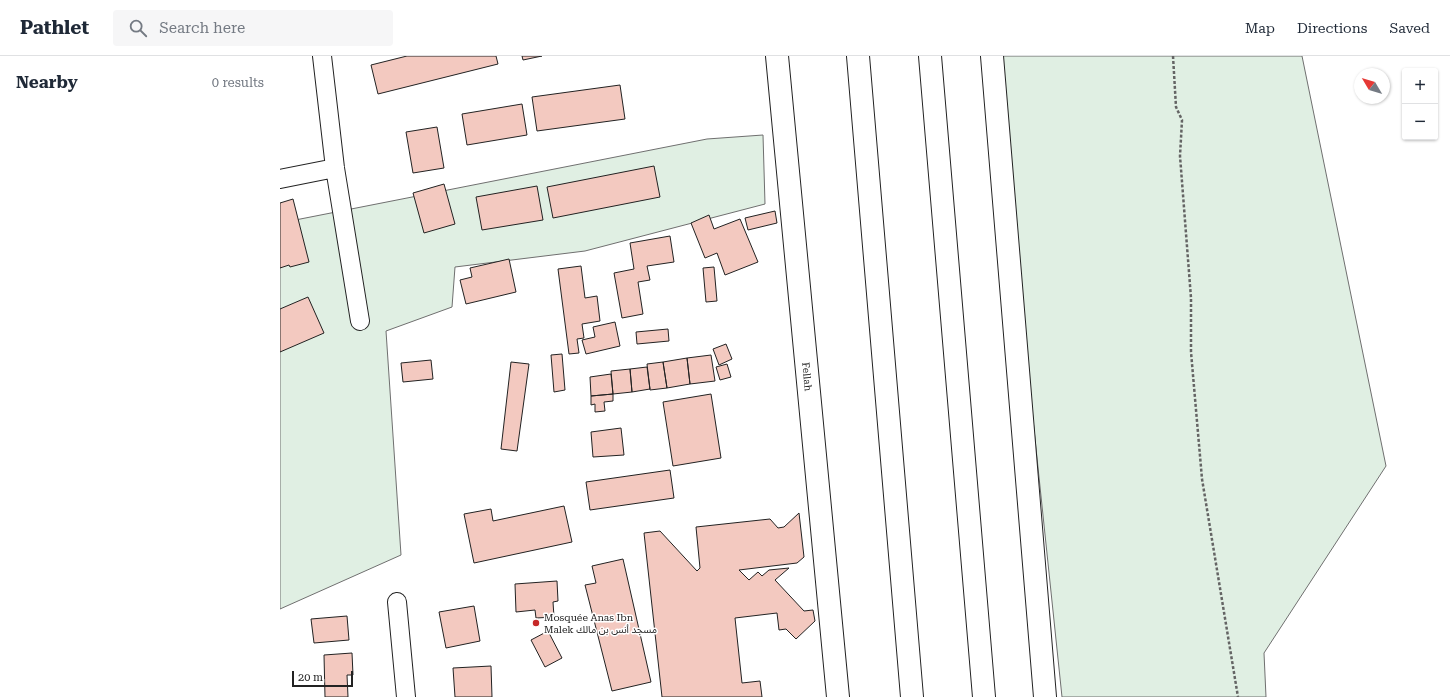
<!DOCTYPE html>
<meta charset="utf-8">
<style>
:root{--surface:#fff;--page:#f6f6f7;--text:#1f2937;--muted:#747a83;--line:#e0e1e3}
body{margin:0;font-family:"Roboto Serif","Noto Sans Arabic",serif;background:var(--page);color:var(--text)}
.controls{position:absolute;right:12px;top:12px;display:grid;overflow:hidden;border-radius:4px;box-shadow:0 1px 3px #0004}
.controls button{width:36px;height:36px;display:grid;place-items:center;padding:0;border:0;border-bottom:1px solid var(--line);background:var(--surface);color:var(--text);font:20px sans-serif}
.compass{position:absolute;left:1074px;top:12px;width:36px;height:36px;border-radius:50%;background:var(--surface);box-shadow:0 1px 3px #0004;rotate:308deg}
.scale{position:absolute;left:12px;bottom:10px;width:61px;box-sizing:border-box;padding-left:4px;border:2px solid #222;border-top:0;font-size:11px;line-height:14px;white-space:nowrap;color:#222;-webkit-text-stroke:3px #fff;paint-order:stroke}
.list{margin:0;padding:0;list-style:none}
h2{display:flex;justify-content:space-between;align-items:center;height:52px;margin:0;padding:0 16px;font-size:17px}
h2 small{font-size:13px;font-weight:400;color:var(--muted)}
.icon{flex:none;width:22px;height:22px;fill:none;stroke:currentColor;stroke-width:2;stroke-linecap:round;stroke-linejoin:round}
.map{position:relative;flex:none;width:1170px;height:641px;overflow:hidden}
header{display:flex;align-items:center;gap:24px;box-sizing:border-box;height:56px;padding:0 20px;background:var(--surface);border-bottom:1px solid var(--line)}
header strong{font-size:19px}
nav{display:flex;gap:22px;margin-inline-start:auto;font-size:14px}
.search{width:280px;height:36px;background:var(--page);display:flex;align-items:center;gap:10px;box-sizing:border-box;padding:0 14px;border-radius:4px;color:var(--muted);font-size:15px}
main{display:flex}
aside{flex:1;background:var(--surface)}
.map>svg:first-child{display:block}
.green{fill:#e0efe3;stroke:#6f6f6f}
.building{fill:#f3c9c0;stroke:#222}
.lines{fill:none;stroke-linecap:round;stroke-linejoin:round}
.street-casing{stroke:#222;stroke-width:20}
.secondary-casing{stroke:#222;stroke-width:24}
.highway-casing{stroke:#222;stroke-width:24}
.path{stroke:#646464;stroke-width:2.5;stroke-dasharray:3 2;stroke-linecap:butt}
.street{stroke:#fff;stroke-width:18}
.secondary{stroke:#fff;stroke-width:22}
.highway{stroke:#fff;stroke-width:22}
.poi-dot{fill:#c62828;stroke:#fff;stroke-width:1.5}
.labels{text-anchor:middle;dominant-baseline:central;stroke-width:3;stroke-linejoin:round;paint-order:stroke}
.street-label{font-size:10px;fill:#222;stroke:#fff}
.poi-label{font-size:10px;fill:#222;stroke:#fff;text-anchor:start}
</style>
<header>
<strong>Pathlet</strong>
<div class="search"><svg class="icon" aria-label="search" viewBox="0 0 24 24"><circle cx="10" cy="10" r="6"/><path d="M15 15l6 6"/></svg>Search here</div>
<nav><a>Map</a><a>Directions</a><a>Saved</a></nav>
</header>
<main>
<aside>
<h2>Nearby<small>0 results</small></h2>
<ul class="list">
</ul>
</aside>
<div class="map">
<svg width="1170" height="641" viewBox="0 0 1170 641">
<rect width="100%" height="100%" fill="#fff"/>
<path class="green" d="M715 0H1022L1106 410 984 597 986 641H782Z
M483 79 485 148 305 195 175 211 172 251 106 275 121 499 0 553V167L427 83Z"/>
<path class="building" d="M127 0H216L218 8 98 38 91 9Z
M242 0H262L243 4Z
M340 29 345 63 257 75 252 41Z
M242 48 247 79 187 89 182 58Z
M157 71 164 112 133 117 126 76Z
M374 110 380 141 273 162 267 131Z
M164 128 175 168 144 177 133 137Z
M257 130 263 164 202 174 196 141Z
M13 143 29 206 10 211 9 209 0 212V147Z
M495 155 497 167 468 174 465 162Z
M429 159 434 173 460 163 478 206 445 219 437 197 425 202 411 167Z
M390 180 394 206 367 210 370 224 358 226 363 258 342 262 334 217 354 213 350 187Z
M229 203 236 236 186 248 180 224 192 221 190 212Z
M301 210 305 242 317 240 320 265 302 268 304 282 297 283 299 297 289 298 278 213Z
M434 211 437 245 426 246 423 212Z
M28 241 44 277 0 296V253Z
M335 266 340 290 306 298 302 284 315 281 313 271Z
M388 273 389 285 357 288 356 276Z
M446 288 452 303 439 309 433 293Z
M282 298 285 334 274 336 271 299Z
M431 299 435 325 410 328 407 302Z
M407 302 410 328 387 332 383 306Z
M151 304 153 323 123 326 121 307Z
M231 306 249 308 237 395 221 393Z
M383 306 387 332 370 334 367 308Z
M447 308 451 321 440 324 436 311Z
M367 311 370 333 352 336 350 313Z
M350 313 352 336 333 338 331 315Z
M331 318 333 338 311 340 310 321Z
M333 338V345L324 346 325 355 315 356V348L311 349V340Z
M431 338 441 402 393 410 383 346Z
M341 372 344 399 313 401 311 376Z
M390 414 394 442 310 454 306 426Z
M284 450 292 486 194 507 184 458 211 453 213 465Z
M519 457 524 501 517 507 459 514 469 524 478 516 482 520 489 514 509 512 495 524 524 555 533 554 535 565 516 583 506 573 499 574 497 557 455 562 462 627 480 625 482 641H382L364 477 380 475 417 515 420 512 416 471 490 463 498 472 504 471Z
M343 503 371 626 332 635 305 529 316 527 312 510Z
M277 525 278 545 273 546 274 561 256 562 255 554 236 556 235 528Z
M194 550 200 585 166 592 159 556Z
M67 560 69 584 34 587 31 563Z
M268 575 282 602 265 611 251 584Z
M72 597 73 619H67L68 641H45L44 599Z
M211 610 212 641H175L173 612Z"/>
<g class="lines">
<g class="street-casing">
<path id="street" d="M42 0 55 112 80 265
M0 123 55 112
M117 546 126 641"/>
</g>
<g class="secondary-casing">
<g id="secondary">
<path id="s1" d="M497 0 558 641"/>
<path d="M712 0 765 641"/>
</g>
</g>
<g class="highway-casing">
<path id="highway" d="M578 0 632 641
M650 0 704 641"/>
</g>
<path class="path" d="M893 0 896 51 902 64 900 100 911 242V296L922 423 958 641"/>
<use href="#street" class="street"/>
<use href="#secondary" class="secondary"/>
<use href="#highway" class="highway"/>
</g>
<circle class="poi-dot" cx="256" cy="567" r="4"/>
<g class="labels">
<g class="street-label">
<text stroke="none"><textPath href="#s1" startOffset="322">Fellah</textPath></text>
</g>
<g class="poi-label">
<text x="264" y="561">Mosquée Anas Ibn<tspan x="264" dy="12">Malek مسجد أنس بن مالك</tspan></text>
</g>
</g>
</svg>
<div class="controls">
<button>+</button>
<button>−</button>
</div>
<svg class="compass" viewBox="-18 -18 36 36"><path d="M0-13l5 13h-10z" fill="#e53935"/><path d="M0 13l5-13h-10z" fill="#747a83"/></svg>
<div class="scale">20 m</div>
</div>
</main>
